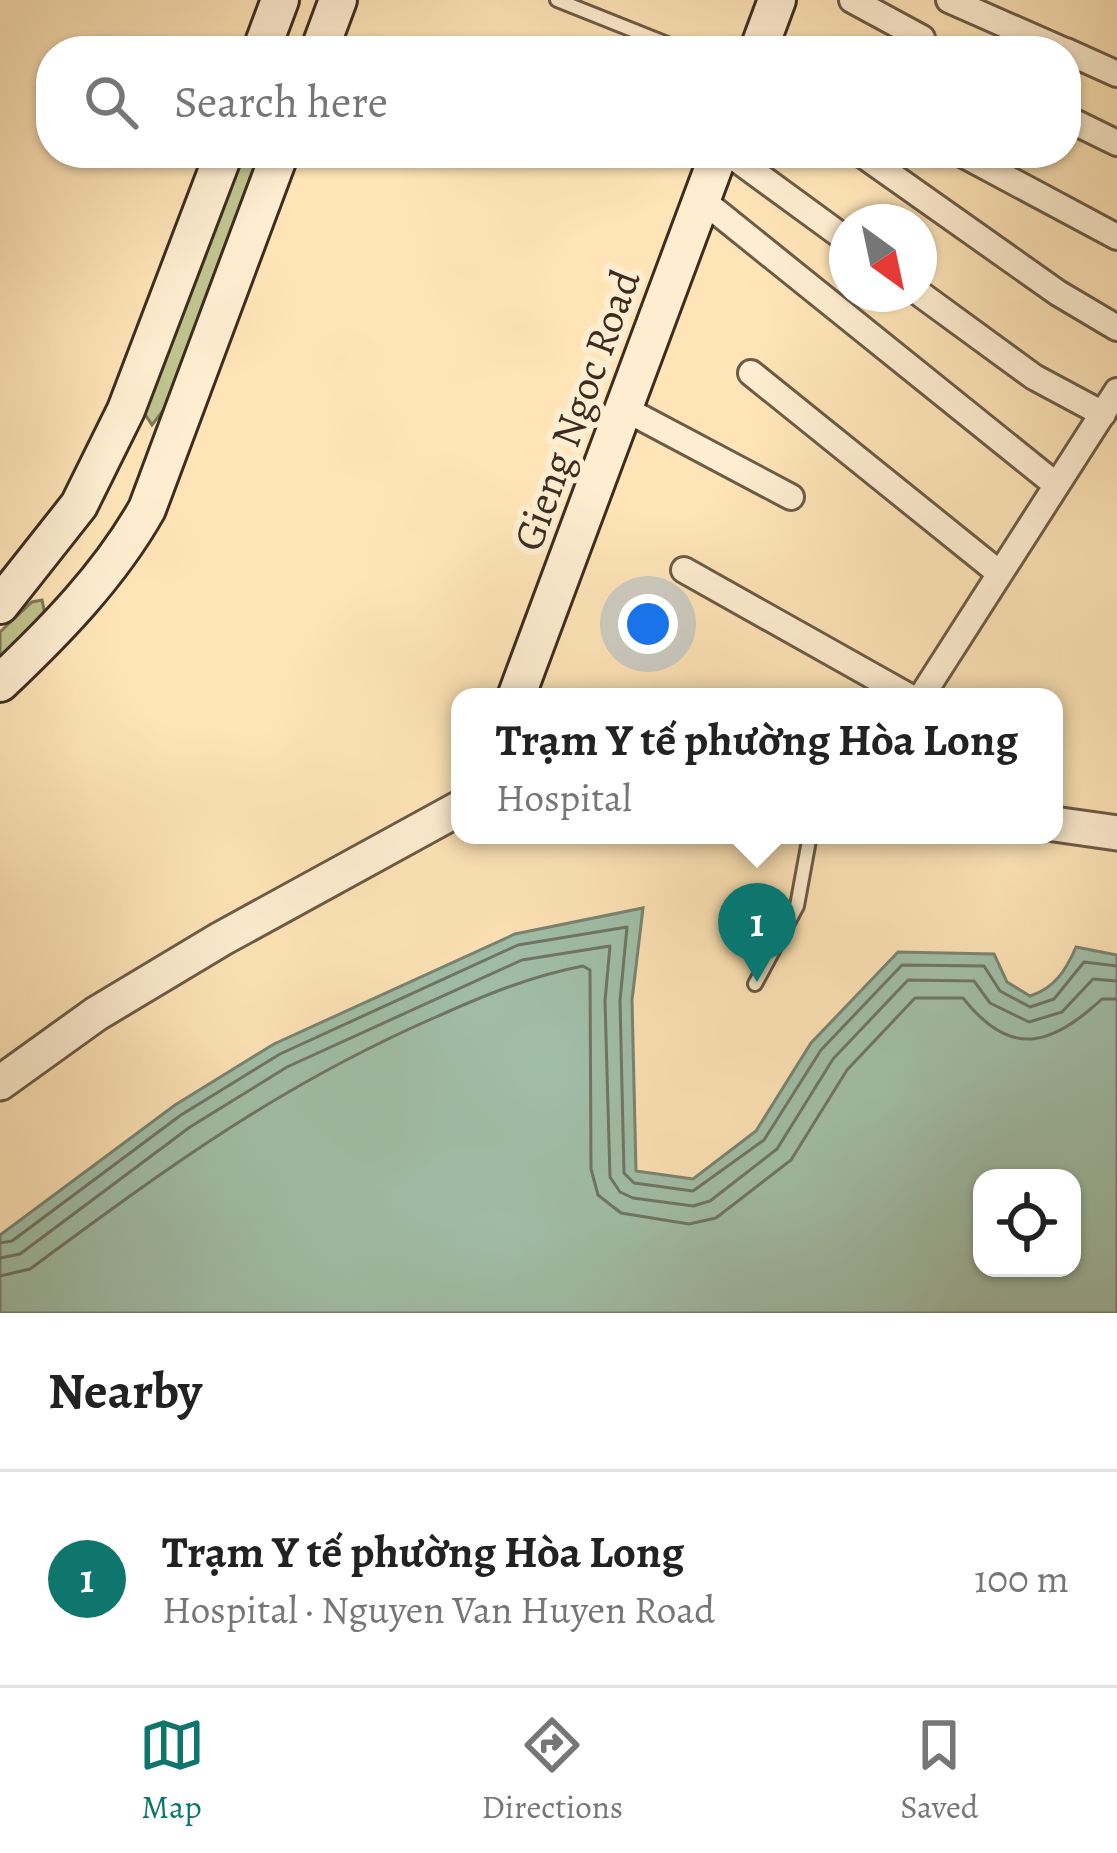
<!DOCTYPE html>
<meta charset="utf-8">
<style>
:root{--surface:#fff;--page:#f6f6f6;--text:#222;--muted:#767676;--line:#e0e0e0;--accent:#0f766e}
body{margin:0;font-family:Alegreya,serif;background:var(--page);color:var(--text)}
.controls{position:absolute;right:36px;bottom:36px;display:grid;overflow:hidden;border-radius:24px;box-shadow:0 3px 9px #0004}
.controls button{width:108px;height:108px;display:grid;place-items:center;padding:0;border:0;border-bottom:3px solid var(--line);background:var(--surface);color:var(--text);font:60px sans-serif}
.compass{position:absolute;left:829px;top:204px;width:108px;height:108px;border-radius:50%;background:var(--surface);box-shadow:0 3px 9px #0004;rotate:147deg}
.you{position:absolute;left:648px;top:624px;width:42px;height:42px;margin:-30px;border:9px solid #fff;border-radius:50%;background:#1a73e8;box-shadow:0 0 0 18px #1a73e833}
.badge{display:grid;place-items:center;width:78px;height:78px;border-radius:50%;background:var(--accent);color:#fff;font-size:39px;font-weight:700}
.pin{position:absolute;translate:-50% -99px;filter:drop-shadow(0 3px 6px #0008)}
.pin::after{content:'';position:absolute;top:63px;width:42px;height:36px;background:inherit;clip-path:polygon(0 0,100% 0,50% 100%)}
.popup{position:absolute;left:451px;top:688px;width:612px;height:156px;box-sizing:border-box;display:grid;place-content:center;border-radius:24px;background:var(--surface);filter:drop-shadow(0 3px 9px #0005);font-size:39px;white-space:nowrap;color:var(--muted)}
.popup b{font-size:45px;color:var(--text)}
.popup::after{content:'';position:absolute;left:50%;top:100%;margin-left:-24px;border:24px solid transparent;border-top-color:var(--surface)}
.list{margin:0;padding:0;list-style:none}
h2{display:flex;justify-content:space-between;align-items:center;height:156px;margin:0;padding:0 48px;font-size:51px}
h2 small{font-size:39px;font-weight:400;color:var(--muted)}
.list li{display:grid;grid-template-columns:78px 1fr auto;gap:36px;align-items:center;box-sizing:border-box;height:216px;padding:0 48px;border-top:3px solid var(--line)}
.list b{display:block;font-size:45px;white-space:nowrap}
.list p{margin:0;font-size:39px;white-space:nowrap;color:var(--muted)}
.list em{font-size:39px;font-style:normal;color:var(--muted)}
.icon{flex:none;width:66px;height:66px;fill:none;stroke:currentColor;stroke-width:2;stroke-linecap:round;stroke-linejoin:round}
.map{position:relative;flex:none;width:1117px;height:1313px;overflow:hidden}
.search{position:absolute;background:var(--surface);box-shadow:0 3px 9px #0004;left:36px;right:36px;top:36px;height:132px;display:flex;align-items:center;gap:30px;box-sizing:border-box;padding:0 42px;border-radius:48px;color:var(--muted);font-size:45px}
.sheet{height:372px;background:var(--surface)}
nav{display:flex;justify-content:space-around;align-items:center;box-sizing:border-box;height:168px;border-top:3px solid var(--line);background:var(--surface);font-size:33px;color:var(--muted)}
nav a{display:grid;justify-items:center;gap:6px}
nav .on{color:var(--accent)}
.map>svg:first-child{display:block}
.green{fill:#c0c48e;stroke:#7e7858;stroke-width:3}
.water{fill:#a1bfa9;stroke:#798573;stroke-width:3;fill-rule:evenodd}
.lines{fill:none;stroke-linecap:round;stroke-linejoin:round}
.shore{stroke:#6f7665;stroke-width:3}
.service-casing{stroke:#6d5b46;stroke-width:18}
.minor-casing{stroke:#6d5b46;stroke-width:30}
.tertiary-casing{stroke:#6d5b46;stroke-width:39}
.secondary-casing{stroke:#3d2d21;stroke-width:42}
.service{stroke:#feedd0;stroke-width:12}
.minor{stroke:#feedd0;stroke-width:24}
.tertiary{stroke:#feedd0;stroke-width:33}
.secondary{stroke:#feedd0;stroke-width:36}
.labels{text-anchor:middle;dominant-baseline:central;stroke-width:12;stroke-linejoin:round;paint-order:stroke}
.street-label{font-size:42px;fill:#3d2d21;stroke:#feedd0}
</style>
<div class="map">
<svg width="1117" height="1313" viewBox="0 0 1117 1313">
<rect width="100%" height="100%" fill="#fee4b7"/>
<filter id="stains"><feTurbulence type="fractalNoise" baseFrequency=".00167" numOctaves="4"/><feColorMatrix values="0 0 0 0 .2 0 0 0 0 .09 0 0 0 0 .02 0 0 0 .5 -.17"/></filter>
<radialGradient id="worn" r=".72"><stop offset=".6" stop-color="#630" stop-opacity="0"/><stop offset="1" stop-color="#630" stop-opacity=".3"/></radialGradient>
<path class="green" d="M242 153H261L165 408 152 425 143 411Z
M42 600 45 614 0 658V632L32 602Z"/>
<path class="water" d="M643 908 632 1000 636 1171 693 1179 756 1131 811 1043 898 952 994 954 1007 982 1030 996C1055 988 1066 970 1076 947L1117 955V1313H0V1235L175 1105 274 1044 515 934ZM982 1178H1072V1268H982Z"/>
<g class="lines">
<path class="shore" d="M0 1243 12 1241 181 1115 280 1054 518 945 627 927 620 1001 624 1173 634 1183 693 1191 764 1140 821 1050 902 965 984 966 1000 991 1030 1007 1054 999 1084 962 1117 966
M0 1258 20 1254 190 1127 287 1067 522 960 610 946 605 1001 610 1177 620 1192 633 1198 693 1206 710 1201 777 1149 833 1059 908 980 974 981 990 1003 1029 1022 1062 1012 1093 979 1117 981
M0 1276 30 1269C167 1168 278 1086 436 1017 485 995 531 976 583 966L590 970 591 1169 598 1195 621 1213 689 1224 716 1218 791 1160 847 1070 915 998H963C1011 1059 1051 1046 1102 999H1117"/>
<g class="service-casing">
<path id="service" d="M557 0 685 51
M755 984 797 906 810 835"/>
</g>
<g class="minor-casing">
<path id="minor" d="M852 0 922 38
M949 0 1065 51
M1066 51 1117 74
M1066 118 1117 143
M728 153 847 240
M860 153 1058 293 1117 328
M960 153 1117 237
M701 199 1055 484
M919 293 1034 377 1103 414
M751 373 998 572
M625 409 791 497
M684 570 910 697
M921 697 1117 391"/>
</g>
<g class="tertiary-casing">
<path id="tertiary" d="M1054 824 1117 833
M0 1083 96 1014 221 939 460 808"/>
</g>
<g class="secondary-casing">
<path id="secondary" d="M261 51 280 0
M319 51 338 0
M758 51 777 0
M0 605 79 505 126 410 224 153
M0 683C55 631 109 576 147 509L280 153
M516 697 719 153"/>
</g>
<use href="#service" class="service"/>
<use href="#minor" class="minor"/>
<use href="#tertiary" class="tertiary"/>
<use href="#secondary" class="secondary"/>
</g>
<g class="labels">
<g class="street-label">
<text transform="translate(576 410) rotate(-70)">Gieng Ngoc Road</text>
</g>
</g>
<rect width="100%" height="100%" filter="url(#stains)"/>
<rect width="100%" height="100%" fill="url(#worn)"/>
</svg>
<div class="controls">
<button><svg class="icon" aria-label="locate" viewBox="0 0 24 24"><circle cx="12" cy="12" r="6"/><path d="M12 2v4M12 18v4M2 12h4M18 12h4"/></svg></button>
</div>
<svg class="compass" viewBox="-18 -18 36 36"><path d="M0-13l5 13h-10z" fill="#e53935"/><path d="M0 13l5-13h-10z" fill="#767676"/></svg>
<div class="you"></div>
<div class="pin badge" style="left:757px;top:982px">1</div>
<div class="popup"><b>Trạm Y tế phường Hòa Long</b>Hospital</div>
<div class="search"><svg class="icon" aria-label="search" viewBox="0 0 24 24"><circle cx="10" cy="10" r="6"/><path d="M15 15l6 6"/></svg>Search here</div>
</div>
<section class="sheet">
<h2>Nearby<small></small></h2>
<ul class="list">
<li><span class="badge">1</span><div><b>Trạm Y tế phường Hòa Long</b><p>Hospital · Nguyen Van Huyen Road</p></div><em>100 m</em></li>
</ul>
</section>
<nav>
<a class="on"><svg class="icon" aria-label="map" viewBox="0 0 24 24"><path d="M3 6l6-2 6 2 6-2v14l-6 2-6-2-6 2zM9 4v14M15 6v14"/></svg>Map</a>
<a><svg class="icon" aria-label="directions" viewBox="0 0 24 24"><path d="M12 3l9 9-9 9-9-9zM9 14v-3h6M13 9l2 2-2 2"/></svg>Directions</a>
<a><svg class="icon" aria-label="saved" viewBox="0 0 24 24"><path d="M7 4h10v16l-5-4-5 4z"/></svg>Saved</a>
</nav>
